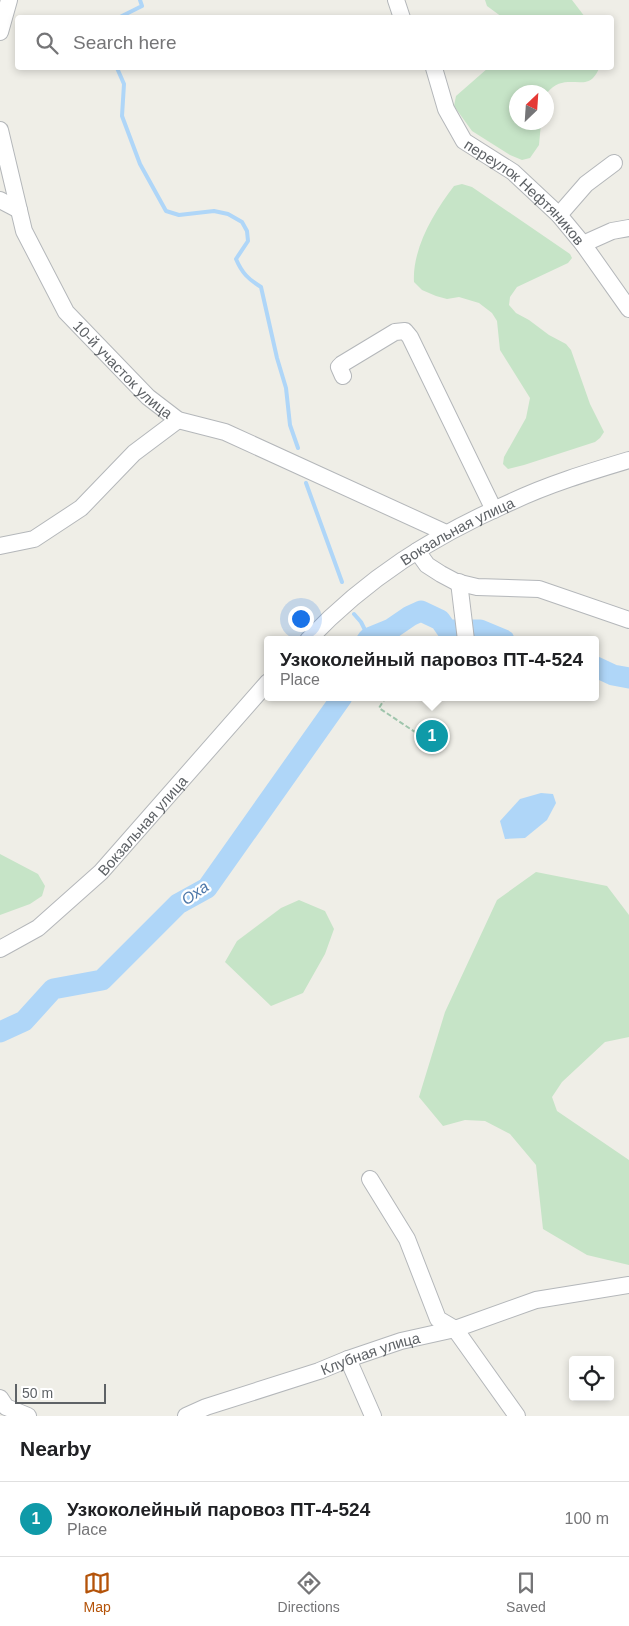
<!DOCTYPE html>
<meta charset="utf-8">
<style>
:root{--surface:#fff;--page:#f2f2f2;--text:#202124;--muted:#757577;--line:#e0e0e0;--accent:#b45309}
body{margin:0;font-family:Arial,sans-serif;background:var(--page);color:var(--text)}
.controls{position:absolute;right:15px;bottom:15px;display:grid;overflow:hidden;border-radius:5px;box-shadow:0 2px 8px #0003}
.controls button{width:45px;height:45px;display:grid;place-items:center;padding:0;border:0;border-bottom:1px solid var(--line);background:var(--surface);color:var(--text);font:25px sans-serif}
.compass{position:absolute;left:509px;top:85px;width:45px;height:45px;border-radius:50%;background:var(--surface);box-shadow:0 2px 8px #0003;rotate:25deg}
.scale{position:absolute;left:15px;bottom:12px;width:91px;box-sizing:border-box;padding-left:5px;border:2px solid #5e6266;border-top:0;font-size:14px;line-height:18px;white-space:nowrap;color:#5e6266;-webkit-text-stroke:4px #fff;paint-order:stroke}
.you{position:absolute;left:300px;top:618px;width:18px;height:18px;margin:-12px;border:4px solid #fff;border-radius:50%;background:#1a73e8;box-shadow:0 0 0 8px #1a73e833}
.badge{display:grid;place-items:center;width:32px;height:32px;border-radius:50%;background:var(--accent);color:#fff;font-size:16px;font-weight:700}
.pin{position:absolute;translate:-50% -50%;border:2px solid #fff;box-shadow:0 1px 5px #0006}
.popup{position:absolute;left:264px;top:636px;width:335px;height:65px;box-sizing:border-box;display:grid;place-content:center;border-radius:5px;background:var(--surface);filter:drop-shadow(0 1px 4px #0005);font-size:16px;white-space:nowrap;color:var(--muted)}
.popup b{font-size:19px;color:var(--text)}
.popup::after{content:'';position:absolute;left:50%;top:100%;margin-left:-10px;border:10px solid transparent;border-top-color:var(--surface)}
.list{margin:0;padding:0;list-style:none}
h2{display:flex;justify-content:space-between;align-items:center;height:65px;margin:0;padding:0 20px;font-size:21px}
h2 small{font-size:16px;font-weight:400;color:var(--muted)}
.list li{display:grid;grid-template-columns:32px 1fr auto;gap:15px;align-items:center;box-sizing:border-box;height:75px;padding:0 20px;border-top:1px solid var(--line)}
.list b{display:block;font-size:19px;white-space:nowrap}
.list p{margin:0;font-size:16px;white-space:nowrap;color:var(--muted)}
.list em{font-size:16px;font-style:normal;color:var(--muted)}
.icon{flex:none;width:28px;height:28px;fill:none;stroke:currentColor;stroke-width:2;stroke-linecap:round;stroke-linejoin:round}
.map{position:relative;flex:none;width:629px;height:1416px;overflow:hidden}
.search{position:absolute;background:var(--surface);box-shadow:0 2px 8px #0003;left:15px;right:15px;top:15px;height:55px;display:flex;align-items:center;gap:12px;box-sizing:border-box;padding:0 18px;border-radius:5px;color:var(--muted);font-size:19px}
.sheet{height:140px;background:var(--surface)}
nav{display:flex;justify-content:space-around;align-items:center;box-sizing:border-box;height:70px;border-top:1px solid var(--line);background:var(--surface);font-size:14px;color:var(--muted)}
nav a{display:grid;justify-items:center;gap:2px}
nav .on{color:var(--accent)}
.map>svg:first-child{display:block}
.green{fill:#c6e4c7}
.water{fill:#afd6f8}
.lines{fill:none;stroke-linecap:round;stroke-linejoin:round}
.stream{stroke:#afd6f8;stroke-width:4}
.river{stroke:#afd6f8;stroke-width:21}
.minor-casing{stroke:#b4b7ba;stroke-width:18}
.path{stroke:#9fc5ac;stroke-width:2;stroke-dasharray:5 2.5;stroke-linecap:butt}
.minor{stroke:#fff;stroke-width:16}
.labels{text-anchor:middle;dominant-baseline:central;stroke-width:4.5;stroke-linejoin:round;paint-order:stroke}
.street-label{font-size:15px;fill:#5e6266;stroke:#fff}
.water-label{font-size:16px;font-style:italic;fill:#4c77a9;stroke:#fff}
</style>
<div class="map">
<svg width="629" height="1416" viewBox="0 0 629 1416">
<rect width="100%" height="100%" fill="#efeee7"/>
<path class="green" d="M485 0H572L585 17H502L487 6Z
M488 68H599C598 71 596 75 593 78 582 89 563 73 547 93L516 92V122L541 123 539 145 530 158 522 160 510 155 472 131 454 106 456 96Z
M462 184 472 187 570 254 572 258 568 263 517 287 510 297 509 305 516 313 529 320 549 335 566 344 571 350 590 404 604 432 600 438 595 442 524 465 508 469 503 464 504 457 526 418 530 398 500 350 497 321 492 313 479 303 459 297 447 299 436 296 422 290 414 282C412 249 434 212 454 186Z
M0 854 38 874 45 886 42 896 30 904 0 915Z
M536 872 607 886 629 915V1037L605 1042 562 1082 552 1097 557 1111 629 1160V1265L587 1255 543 1229 536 1165 510 1134 485 1121 465 1120 443 1126 419 1097 445 1012 497 900Z
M299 900 325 911 334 929 325 954 303 993 271 1006 225 962 237 941 281 908Z"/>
<path class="water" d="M541 793 553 794 556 803 547 820 525 838 505 839 500 821 520 799Z"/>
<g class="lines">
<path class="stream" d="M118 18 142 6 140 0
M117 68 124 84 122 116 140 164 166 211 179 215 214 211 228 214 242 222 247 231 248 241 236 259C242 273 248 279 261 287L277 358 286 388 290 425 298 448
M306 483 342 582
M354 614 361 622 369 638"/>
<path class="river" d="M367 640 369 638 391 629 410 616 421 611 440 620 447 630H480L504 640
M596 667 613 675 629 678
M0 1032 24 1021 53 989 102 980 178 904 207 888 342 697"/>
<g class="minor-casing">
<g id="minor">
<path d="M396 0 402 18"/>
<path d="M0 32 9 0"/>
<path id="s1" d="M434 68 446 109 464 141 513 172 559 215 583 244 629 309"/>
<path id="s2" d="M0 130 24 231 66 312 148 397 178 420 225 432 446 533"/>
<path d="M0 200 19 210"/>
<path d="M559 215 586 184 614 163"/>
<path d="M583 244 612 231 629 228"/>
<path d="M343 376 339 367 342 364 395 332 405 331 410 337 494 510"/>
<path d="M0 546 34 539 81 508 134 453 178 420"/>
<path d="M417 551 427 565 441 574 456 582 477 587 539 589 629 620"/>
<path d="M459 582 466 640"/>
<path id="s3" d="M308 640C367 578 433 536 511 502 549 484 589 472 629 460"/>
<path id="s4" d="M0 949 38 928 101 872 268 682"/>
<path d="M370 1179 407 1239 438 1319 455 1329 536 1300 629 1285"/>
<path d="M348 1359 373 1416"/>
<path d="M0 1398 6 1407 28 1416"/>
<path id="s5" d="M186 1416 206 1407 319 1371 348 1359 401 1341 455 1329 517 1416"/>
</g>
</g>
<path class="path" d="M386 697 379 708 421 736"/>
<use href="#minor" class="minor"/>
</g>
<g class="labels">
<g class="street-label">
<text stroke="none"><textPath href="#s1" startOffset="159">переулок Нефтяников</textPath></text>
<text stroke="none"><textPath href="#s2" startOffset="276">10-й участок улица</textPath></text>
<text stroke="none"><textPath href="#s3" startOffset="186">Вокзальная улица</textPath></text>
<text stroke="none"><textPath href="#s4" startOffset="190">Вокзальная улица</textPath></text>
<text stroke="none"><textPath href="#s5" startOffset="195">Клубная улица</textPath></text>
</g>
<g class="water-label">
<text transform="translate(195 893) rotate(-35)">Оха</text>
</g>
</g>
</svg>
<div class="controls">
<button><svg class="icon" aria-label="locate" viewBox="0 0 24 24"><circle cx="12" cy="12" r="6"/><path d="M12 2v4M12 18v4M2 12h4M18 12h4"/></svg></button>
</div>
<svg class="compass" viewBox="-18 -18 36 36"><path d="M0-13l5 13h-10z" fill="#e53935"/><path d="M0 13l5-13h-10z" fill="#757577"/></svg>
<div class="scale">50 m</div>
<div class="you"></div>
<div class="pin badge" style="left:432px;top:736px;background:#0f9aa8">1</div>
<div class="popup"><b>Узкоколейный паровоз ПТ-4-524</b>Place</div>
<div class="search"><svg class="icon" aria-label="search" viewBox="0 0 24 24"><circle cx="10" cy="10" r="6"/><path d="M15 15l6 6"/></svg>Search here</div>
</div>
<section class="sheet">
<h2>Nearby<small></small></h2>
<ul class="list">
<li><span class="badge" style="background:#0f9aa8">1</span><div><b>Узкоколейный паровоз ПТ-4-524</b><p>Place</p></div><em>100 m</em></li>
</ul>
</section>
<nav>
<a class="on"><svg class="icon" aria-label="map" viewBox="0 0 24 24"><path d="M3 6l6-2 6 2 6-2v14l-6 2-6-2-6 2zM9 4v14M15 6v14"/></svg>Map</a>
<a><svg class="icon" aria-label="directions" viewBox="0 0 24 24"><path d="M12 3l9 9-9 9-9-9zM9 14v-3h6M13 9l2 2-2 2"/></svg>Directions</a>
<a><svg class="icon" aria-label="saved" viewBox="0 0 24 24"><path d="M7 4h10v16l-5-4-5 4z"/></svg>Saved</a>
</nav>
